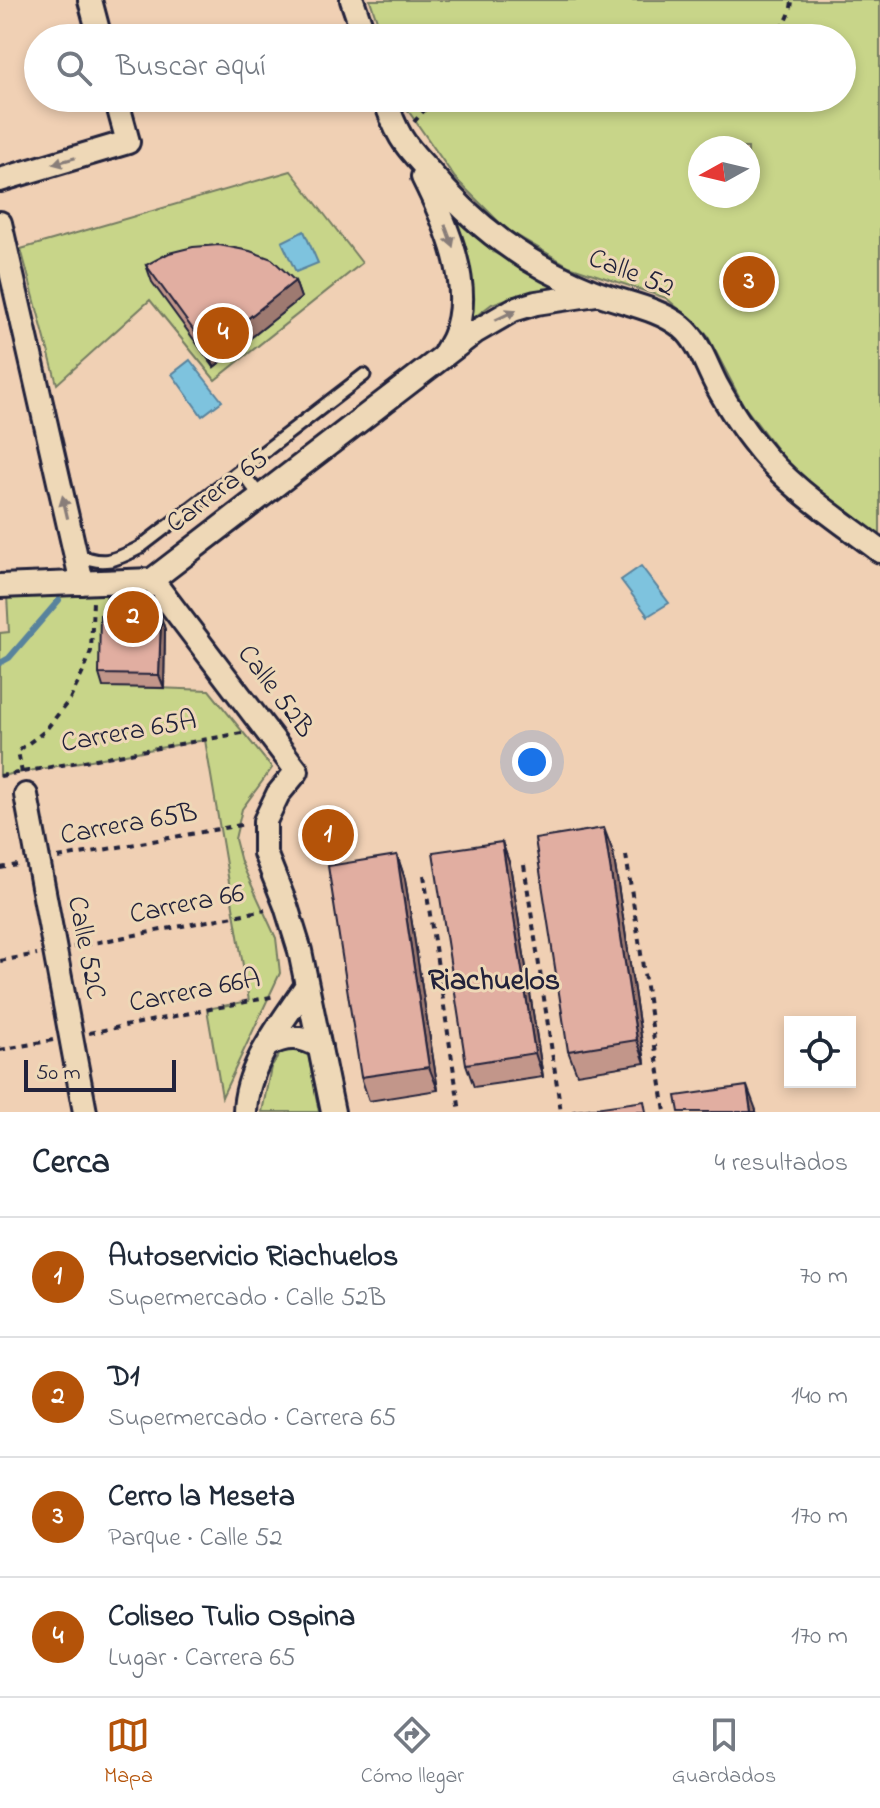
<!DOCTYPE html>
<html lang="es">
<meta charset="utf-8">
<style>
:root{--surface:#fff;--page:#f2f2f3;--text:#1f2937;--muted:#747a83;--line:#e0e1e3;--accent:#b45309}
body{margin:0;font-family:"Indie Flower",sans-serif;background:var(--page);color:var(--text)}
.controls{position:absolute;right:24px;bottom:24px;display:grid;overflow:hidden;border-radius:0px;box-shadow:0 4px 12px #0003}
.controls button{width:72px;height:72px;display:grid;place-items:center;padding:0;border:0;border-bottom:2px solid var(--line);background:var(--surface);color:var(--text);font:40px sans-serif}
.compass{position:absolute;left:688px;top:136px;width:72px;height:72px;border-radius:50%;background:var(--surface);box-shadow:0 4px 12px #0003;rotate:262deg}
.scale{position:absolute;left:24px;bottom:20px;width:152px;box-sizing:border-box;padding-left:8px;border:4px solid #22223b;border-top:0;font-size:22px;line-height:28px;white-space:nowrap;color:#22223b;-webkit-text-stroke:6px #eed8b7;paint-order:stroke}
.you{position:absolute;left:532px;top:762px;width:28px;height:28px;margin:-20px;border:6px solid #fff;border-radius:50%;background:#1a73e8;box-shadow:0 0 0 12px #1a73e833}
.badge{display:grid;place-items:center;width:52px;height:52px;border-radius:50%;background:var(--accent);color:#fff;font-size:26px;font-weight:700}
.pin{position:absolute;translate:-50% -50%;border:4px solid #fff;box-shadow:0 2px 8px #0006}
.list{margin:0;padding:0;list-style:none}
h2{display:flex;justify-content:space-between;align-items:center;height:104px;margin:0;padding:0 32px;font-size:34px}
h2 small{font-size:26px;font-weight:400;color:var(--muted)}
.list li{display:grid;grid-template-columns:52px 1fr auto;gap:24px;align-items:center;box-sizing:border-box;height:120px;padding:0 32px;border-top:2px solid var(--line)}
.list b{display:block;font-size:30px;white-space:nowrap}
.list p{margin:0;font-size:26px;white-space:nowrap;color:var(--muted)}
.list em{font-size:26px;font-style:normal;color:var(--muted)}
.icon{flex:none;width:44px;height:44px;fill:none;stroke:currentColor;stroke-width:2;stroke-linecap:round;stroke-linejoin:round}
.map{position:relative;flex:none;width:880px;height:1112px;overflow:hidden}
.search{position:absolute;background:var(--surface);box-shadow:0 4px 12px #0003;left:24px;right:24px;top:24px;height:88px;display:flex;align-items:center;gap:20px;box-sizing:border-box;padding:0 28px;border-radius:44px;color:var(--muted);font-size:30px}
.sheet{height:584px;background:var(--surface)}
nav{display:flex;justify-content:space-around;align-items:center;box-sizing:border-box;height:112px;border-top:2px solid var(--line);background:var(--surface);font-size:22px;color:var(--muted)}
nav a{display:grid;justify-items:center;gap:4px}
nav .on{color:var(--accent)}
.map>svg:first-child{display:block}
.green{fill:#c8d589;stroke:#757c62;stroke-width:2;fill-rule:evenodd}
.water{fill:#7ec3de;stroke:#59839d;stroke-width:2}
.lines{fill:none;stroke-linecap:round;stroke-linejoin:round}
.stream{stroke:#59839d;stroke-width:6}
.service-casing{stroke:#22223b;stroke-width:17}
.minor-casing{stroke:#22223b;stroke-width:28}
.path{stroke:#22223b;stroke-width:4;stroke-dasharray:6 6;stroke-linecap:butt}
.service{stroke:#eed8b7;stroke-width:11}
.minor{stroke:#eed8b7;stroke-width:22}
.wall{fill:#c2968a;stroke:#22223b;stroke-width:2}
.shaded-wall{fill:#9e7a71;stroke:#22223b;stroke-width:2}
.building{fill:#e1aea1;stroke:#22223b;stroke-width:2}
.oneway{fill:#887d79}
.labels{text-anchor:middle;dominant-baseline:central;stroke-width:6;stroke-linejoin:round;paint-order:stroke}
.street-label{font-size:28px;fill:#22223b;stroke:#eed8b7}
.neighbourhood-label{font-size:30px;font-weight:bold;fill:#22223b;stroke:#eed8b7}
</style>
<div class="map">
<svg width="880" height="1112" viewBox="0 0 880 1112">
<rect width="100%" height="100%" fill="#f0d0b4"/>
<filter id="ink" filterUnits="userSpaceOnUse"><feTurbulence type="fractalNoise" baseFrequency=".0125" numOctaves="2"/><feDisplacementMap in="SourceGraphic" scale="16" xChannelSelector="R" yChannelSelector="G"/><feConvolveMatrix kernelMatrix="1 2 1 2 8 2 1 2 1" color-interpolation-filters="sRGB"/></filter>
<g filter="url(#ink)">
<path class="green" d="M370 0H880V538L791 468 744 406 706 333 666 298 569 266 506 229 455 178 407 109 403 98H842V38H383ZM700 148H748V196H700Z
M291 171 362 263 215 380 150 300 57 384 21 249Z
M441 198 493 252 570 290 518 295 492 304 468 322 469 272 464 244Z
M7 595H106L103 686 209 690 272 768 242 809 235 839 241 862 276 938 280 973 222 1097 207 1009 249 1001 205 740 0 776V633L9 632Z
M295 1048 308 1053 319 1112H262L271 1067 282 1051Z"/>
<path class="water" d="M304 231 318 263 296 272 282 242Z
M190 360 222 401 202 416 172 374Z
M641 566 669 603 648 616 621 580Z"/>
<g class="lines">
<path class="stream" d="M0 663 9 658 59 600"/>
<g class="service-casing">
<path id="service" d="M240 470 261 497
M76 554C103 566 114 561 139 548L364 375"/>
</g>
<g class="minor-casing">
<path id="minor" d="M90 0 100 38
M352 0 365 38
M385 98C389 112 394 125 401 137 408 149 419 160 428 170 474 226 525 264 592 291 621 303 657 307 682 327 699 341 706 365 716 384 727 404 741 427 756 445 789 488 837 518 880 551
M423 177C445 221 475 287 454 336 452 342 448 347 445 353
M0 180 128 142 116 98
M0 223 82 583
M152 580 297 771 278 794 265 821V853L286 906 300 951 333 1112
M0 586 152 580 475 332 513 310 536 303 596 294
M26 795 85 1112
M268 1045C287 1035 302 1036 320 1047
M245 1112C246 1065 282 1023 307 985"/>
</g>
<path class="path" d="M772 38C784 27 791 16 792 0
M414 122 432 101 438 98
M22 773 18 751 45 731 70 699 84 670 91 651 93 601
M0 776 242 733
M626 855 665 1112
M58 858 246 824
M524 865 561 1112
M0 868 17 865
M424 875 460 1112
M73 947 265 910
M0 961 37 954
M89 1033 276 996
M0 1050 53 1040"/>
<use href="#service" class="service"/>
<use href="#minor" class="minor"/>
</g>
<path class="wall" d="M146 265 295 281 301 298 214 367 152 282Z
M156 606V617H161L165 630 164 688 103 687 99 674Z
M502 842 510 865 543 1077 474 1087 466 1064Z
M613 852 645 1063 577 1074 568 1051Z
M397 855 405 879 438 1090 369 1101 361 1077Z"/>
<path class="shaded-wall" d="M295 281 301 298 214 367 208 350Z
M153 597 156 606 155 629 152 620Z
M161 617 165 630 164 688 159 675Z
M604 828 613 852 645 1063 637 1040Z
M502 842 510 865 543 1077 535 1053Z
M397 855 405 879 438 1090 429 1067Z
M747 1086 756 1110V1112H751Z"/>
<path class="building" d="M219 245 250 251 272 259 295 281 208 350 146 265 169 253 193 247Z
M108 596 153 597 152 617 107 615Z
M100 615 161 617 159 675 99 674Z
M604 828 637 1040 568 1051 535 839Z
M502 842 535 1053 466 1064 433 852Z
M397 855 429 1067 361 1077 328 866Z
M747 1086 751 1112H679L676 1096Z
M644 1101 646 1112H573V1111Z"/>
<defs><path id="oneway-solid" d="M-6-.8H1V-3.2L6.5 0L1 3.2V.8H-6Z" transform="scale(2)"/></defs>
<g class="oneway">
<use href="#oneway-solid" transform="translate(64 161) rotate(164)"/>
<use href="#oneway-solid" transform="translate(449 236) rotate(70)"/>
<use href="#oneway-solid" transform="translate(506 315) rotate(-26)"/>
<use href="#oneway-solid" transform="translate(65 507) rotate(-103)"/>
</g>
</g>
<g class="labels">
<g class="street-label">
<text transform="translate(631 274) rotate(21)">Calle 52</text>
<text transform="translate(218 492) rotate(-37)">Carrera 65</text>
<text transform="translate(275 692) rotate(53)">Calle 52B</text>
<text transform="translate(129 733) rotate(-10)">Carrera 65A</text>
<text transform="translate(129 825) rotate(-10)">Carrera 65B</text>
<text transform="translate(187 905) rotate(-11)">Carrera 66</text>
<text transform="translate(85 948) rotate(79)">Calle 52C</text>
<text transform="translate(195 992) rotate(-11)">Carrera 66A</text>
</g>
<g class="neighbourhood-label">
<text x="494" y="982">Riachuelos</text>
</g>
</g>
</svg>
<div class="controls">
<button><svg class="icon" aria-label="locate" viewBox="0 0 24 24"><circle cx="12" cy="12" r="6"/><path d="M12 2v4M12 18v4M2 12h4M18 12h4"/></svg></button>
</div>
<svg class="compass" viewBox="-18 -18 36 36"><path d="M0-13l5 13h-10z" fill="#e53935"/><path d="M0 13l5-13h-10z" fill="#747a83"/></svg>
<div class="scale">50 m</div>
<div class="you"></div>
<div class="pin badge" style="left:328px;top:835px">1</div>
<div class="pin badge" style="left:133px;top:617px">2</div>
<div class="pin badge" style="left:749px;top:282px">3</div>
<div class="pin badge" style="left:223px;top:333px">4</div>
<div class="search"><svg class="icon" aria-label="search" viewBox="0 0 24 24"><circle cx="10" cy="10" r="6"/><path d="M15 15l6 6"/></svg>Buscar aquí</div>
</div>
<section class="sheet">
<h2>Cerca<small>4 resultados</small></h2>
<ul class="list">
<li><span class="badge">1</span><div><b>Autoservicio Riachuelos</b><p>Supermercado · Calle 52B</p></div><em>70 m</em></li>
<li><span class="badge">2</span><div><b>D1</b><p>Supermercado · Carrera 65</p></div><em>140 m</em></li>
<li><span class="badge">3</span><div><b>Cerro la Meseta</b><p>Parque · Calle 52</p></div><em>170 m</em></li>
<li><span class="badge">4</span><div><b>Coliseo Tulio Ospina</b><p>Lugar · Carrera 65</p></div><em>170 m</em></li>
</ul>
</section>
<nav>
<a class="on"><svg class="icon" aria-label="map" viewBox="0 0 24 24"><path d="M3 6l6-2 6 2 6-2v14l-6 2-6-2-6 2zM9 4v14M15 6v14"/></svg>Mapa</a>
<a><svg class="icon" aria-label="directions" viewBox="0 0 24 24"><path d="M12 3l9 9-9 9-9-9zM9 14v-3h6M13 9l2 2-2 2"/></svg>Cómo llegar</a>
<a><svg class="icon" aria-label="saved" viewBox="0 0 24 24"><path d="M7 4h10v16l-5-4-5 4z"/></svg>Guardados</a>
</nav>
